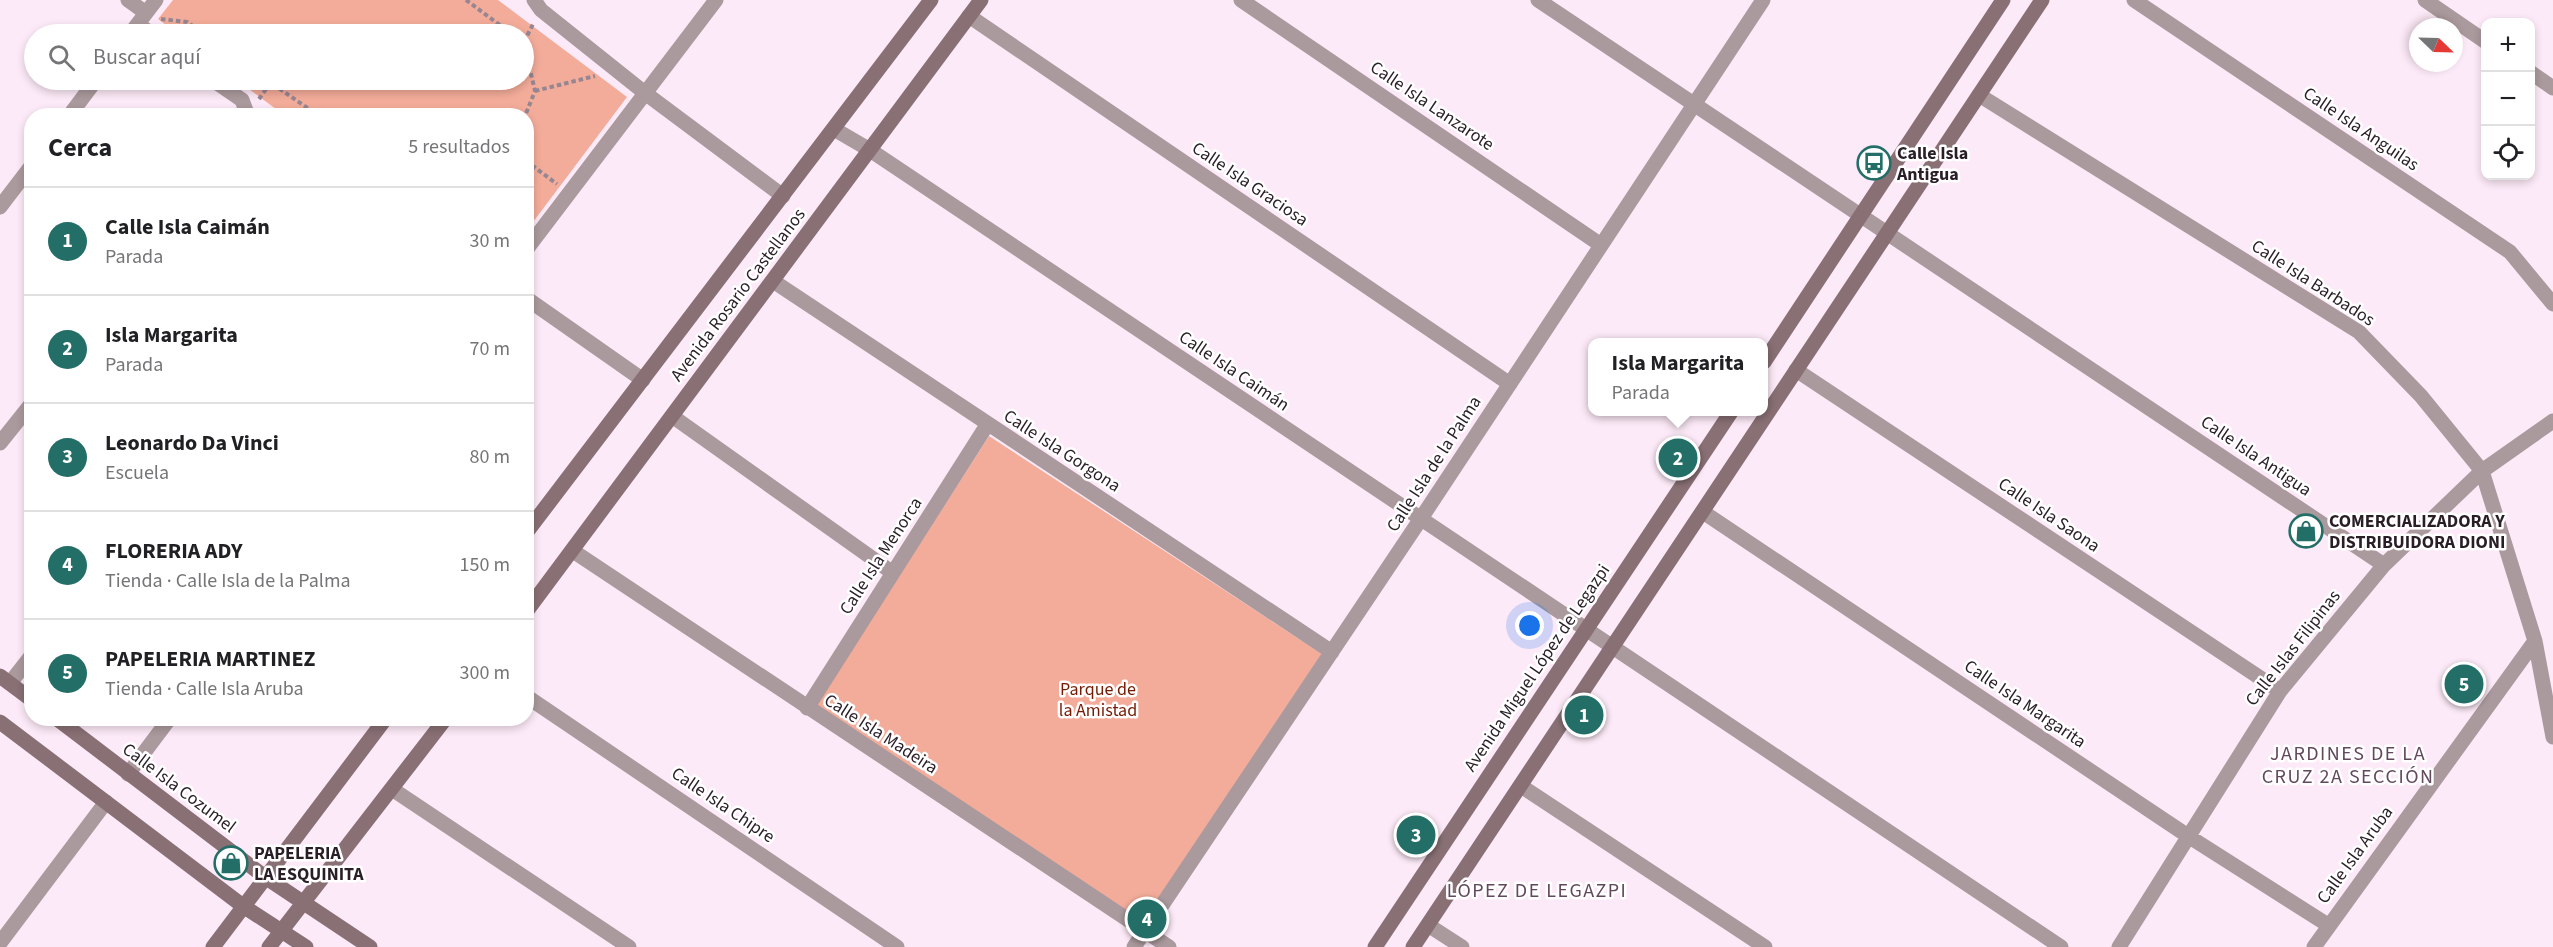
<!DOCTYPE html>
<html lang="es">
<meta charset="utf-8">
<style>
:root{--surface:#fff;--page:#f2f2f2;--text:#202124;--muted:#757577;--line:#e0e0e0;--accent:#246e68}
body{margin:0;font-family:"Source Sans 3",sans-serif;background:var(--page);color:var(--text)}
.controls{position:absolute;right:18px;top:18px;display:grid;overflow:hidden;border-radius:12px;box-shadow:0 3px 9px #0003}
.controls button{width:54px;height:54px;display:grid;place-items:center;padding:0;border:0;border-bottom:2px solid var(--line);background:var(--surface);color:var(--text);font:30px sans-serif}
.compass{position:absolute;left:2409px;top:18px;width:54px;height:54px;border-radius:50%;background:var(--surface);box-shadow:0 3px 9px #0003;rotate:113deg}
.you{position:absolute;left:1530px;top:626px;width:21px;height:21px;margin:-15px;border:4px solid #fff;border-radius:50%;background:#1a73e8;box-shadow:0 0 0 9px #1a73e833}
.badge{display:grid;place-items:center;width:39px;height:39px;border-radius:50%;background:var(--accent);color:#fff;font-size:20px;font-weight:700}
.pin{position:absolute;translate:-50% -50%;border:3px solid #fff;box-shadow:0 2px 6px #0006}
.popup{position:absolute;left:1588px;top:338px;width:180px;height:78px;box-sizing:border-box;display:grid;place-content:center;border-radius:12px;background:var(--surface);filter:drop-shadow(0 2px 4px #0005);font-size:20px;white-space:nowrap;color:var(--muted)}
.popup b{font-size:22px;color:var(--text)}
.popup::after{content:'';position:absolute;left:50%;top:100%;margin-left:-12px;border:12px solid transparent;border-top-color:var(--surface)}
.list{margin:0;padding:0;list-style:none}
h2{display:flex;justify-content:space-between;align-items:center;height:78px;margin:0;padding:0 24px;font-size:26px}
h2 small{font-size:20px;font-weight:400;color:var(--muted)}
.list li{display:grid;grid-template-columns:39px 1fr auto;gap:18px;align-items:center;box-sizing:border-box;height:108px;padding:0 24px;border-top:2px solid var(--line)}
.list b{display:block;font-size:22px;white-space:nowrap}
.list p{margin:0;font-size:20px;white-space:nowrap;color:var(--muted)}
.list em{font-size:20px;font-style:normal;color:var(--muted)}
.icon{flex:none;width:33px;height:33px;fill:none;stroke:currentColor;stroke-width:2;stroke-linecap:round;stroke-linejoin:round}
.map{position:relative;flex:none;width:2553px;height:947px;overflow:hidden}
.search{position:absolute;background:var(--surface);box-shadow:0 3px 9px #0003;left:24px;top:24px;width:510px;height:66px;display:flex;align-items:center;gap:15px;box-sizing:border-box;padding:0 21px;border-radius:33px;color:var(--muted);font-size:22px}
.panel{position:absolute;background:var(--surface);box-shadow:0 3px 9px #0003;left:24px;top:108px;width:510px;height:618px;border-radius:24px}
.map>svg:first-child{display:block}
.green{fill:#f4ac9a}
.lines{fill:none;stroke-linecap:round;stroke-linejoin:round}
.path{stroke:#968692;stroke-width:4;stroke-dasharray:4.5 3;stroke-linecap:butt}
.street{stroke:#ab9a9d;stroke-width:15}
.secondary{stroke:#897075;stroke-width:15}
.labels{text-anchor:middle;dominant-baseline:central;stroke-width:5;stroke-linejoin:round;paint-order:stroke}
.street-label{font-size:18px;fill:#291d26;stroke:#fff}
.poi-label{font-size:18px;font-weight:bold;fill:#291d26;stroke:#fff;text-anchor:start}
.park-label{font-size:18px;fill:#751b04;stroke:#fff}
.neighbourhood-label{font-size:20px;letter-spacing:1.5px;fill:#62485c;stroke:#fff}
</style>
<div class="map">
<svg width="2553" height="947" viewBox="0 0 2553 947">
<rect width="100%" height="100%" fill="#fdeaf8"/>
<path class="green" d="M173 0H498L627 97 527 230 526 116 284 115 237 80H524V34H178L158 19Z
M989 436 1322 654 1143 921 816 706Z"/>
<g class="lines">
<path class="path" d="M466 0 512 34
M161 19 187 22 204 34
M524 42 533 24
M524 44 535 91 525 116
M267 80 319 116
M535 91 595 76
M259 99 271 82
M526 161 557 184"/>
<path class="street" d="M128 0 146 13
M534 0 541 10 645 93 783 196
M1241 0 1601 245
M1538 0 2384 565
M2134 0 2510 252 2553 304
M2425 0 2486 42
M969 16 1510 384
M138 24 152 34
M130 34 156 0
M2530 72 2553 88
M213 80 242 100 248 116
M1979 95 2359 332 2421 396 2482 471 2535 641 2553 737
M69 116 96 80
M834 129 870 150 2061 947
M0 207 32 165
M526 250 716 0
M773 281 1332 652
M526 298 643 380
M1796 370 2280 691
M672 416 893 573
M0 443 32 403
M1703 512 2188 836 2328 925
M573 551 1169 947
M10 683 32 655
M526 696 897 947
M807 708 987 425
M128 774 170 718
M1521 786 1765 947
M392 789 629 947
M1428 925 1462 947
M0 943 106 802
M1134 947 1420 520 1763 0
M2119 947 2280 691 2384 565 2482 471 2553 421
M2314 947 2535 641"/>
<path class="secondary" d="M1764 362 2003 0
M526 533 931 0
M526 612 981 0
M0 676 32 700
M56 718 265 877 370 947
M0 722 243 906 306 947
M213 947 386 718
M269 947 446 718
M1375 947 1731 412
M1413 947 2042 0"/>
</g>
<defs>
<g id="bus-ring" transform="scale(1.725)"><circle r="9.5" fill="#fff" stroke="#246e68" stroke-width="1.5"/><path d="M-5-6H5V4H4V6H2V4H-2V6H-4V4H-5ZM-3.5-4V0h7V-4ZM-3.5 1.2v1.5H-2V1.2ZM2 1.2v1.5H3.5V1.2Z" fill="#246e68"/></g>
<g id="shop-ring" transform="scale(1.725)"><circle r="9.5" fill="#fff" stroke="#246e68" stroke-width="1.5"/><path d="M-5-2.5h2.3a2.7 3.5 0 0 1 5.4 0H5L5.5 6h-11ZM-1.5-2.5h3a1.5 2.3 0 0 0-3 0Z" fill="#246e68"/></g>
</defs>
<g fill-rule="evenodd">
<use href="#bus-ring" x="1874" y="163"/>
<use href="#shop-ring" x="2306" y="531"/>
<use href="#shop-ring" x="231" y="863"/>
</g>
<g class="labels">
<g class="street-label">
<text transform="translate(1432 106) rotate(34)">Calle Isla Lanzarote</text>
<text transform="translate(2361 129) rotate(34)">Calle Isla Anguilas</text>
<text transform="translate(1250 184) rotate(34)">Calle Isla Graciosa</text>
<text transform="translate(2313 283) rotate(33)">Calle Isla Barbados</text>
<text transform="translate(738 295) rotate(-53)">Avenida Rosario Castellanos</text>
<text transform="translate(1234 371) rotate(34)">Calle Isla Caimán</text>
<text transform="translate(1062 451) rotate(33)">Calle Isla Gorgona</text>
<text transform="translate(2256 456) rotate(34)">Calle Isla Antigua</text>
<text transform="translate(1434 464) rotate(-57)">Calle Isla de la Palma</text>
<text transform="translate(2049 515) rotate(34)">Calle Isla Saona</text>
<text transform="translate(881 556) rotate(-57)">Calle Isla Menorca</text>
<text transform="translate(2293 648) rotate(-52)">Calle Islas Filipinas</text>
<text transform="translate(1537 668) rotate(-56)">Avenida Miguel López de Legazpi</text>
<text transform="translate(2025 704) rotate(34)">Calle Isla Margarita</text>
<text transform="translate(881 734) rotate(33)">Calle Isla Madeira</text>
<text transform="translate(179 788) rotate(37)">Calle Isla Cozumel</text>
<text transform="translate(723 805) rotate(34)">Calle Isla Chipre</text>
<text transform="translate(2355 855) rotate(-54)">Calle Isla Aruba</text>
</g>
<g class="poi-label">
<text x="1897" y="153">Calle Isla<tspan x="1897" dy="21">Antigua</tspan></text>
<text x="2329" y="521">COMERCIALIZADORA Y<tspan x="2329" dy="21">DISTRIBUIDORA DIONI</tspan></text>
<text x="254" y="853">PAPELERIA<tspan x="254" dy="21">LA ESQUINITA</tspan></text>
</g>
<g class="park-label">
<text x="1098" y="689">Parque de<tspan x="1098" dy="21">la Amistad</tspan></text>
</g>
<g class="neighbourhood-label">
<text x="2348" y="754">JARDINES DE LA<tspan x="2348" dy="23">CRUZ 2A SECCIÓN</tspan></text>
<text x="1537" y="891">LÓPEZ DE LEGAZPI</text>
</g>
</g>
</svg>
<div class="controls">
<button>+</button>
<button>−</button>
<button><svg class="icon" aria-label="locate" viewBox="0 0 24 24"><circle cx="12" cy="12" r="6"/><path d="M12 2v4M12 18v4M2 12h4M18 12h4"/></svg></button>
</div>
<svg class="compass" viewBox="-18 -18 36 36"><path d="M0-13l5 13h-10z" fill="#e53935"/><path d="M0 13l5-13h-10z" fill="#757577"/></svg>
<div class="you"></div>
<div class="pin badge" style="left:1584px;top:715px">1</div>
<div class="pin badge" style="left:1678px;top:458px">2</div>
<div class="popup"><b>Isla Margarita</b>Parada</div>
<div class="pin badge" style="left:1416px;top:835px">3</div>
<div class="pin badge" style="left:1147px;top:919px">4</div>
<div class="pin badge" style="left:2464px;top:684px">5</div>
<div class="search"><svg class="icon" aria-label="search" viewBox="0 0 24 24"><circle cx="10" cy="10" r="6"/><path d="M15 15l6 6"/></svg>Buscar aquí</div>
<section class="panel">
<h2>Cerca<small>5 resultados</small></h2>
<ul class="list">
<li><span class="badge">1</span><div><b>Calle Isla Caimán</b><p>Parada</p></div><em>30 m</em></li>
<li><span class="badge">2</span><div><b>Isla Margarita</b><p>Parada</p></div><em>70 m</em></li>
<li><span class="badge">3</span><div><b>Leonardo Da Vinci</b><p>Escuela</p></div><em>80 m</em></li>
<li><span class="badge">4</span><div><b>FLORERIA ADY</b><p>Tienda · Calle Isla de la Palma</p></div><em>150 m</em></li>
<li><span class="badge">5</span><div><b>PAPELERIA MARTINEZ</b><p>Tienda · Calle Isla Aruba</p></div><em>300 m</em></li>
</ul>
</section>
</div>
